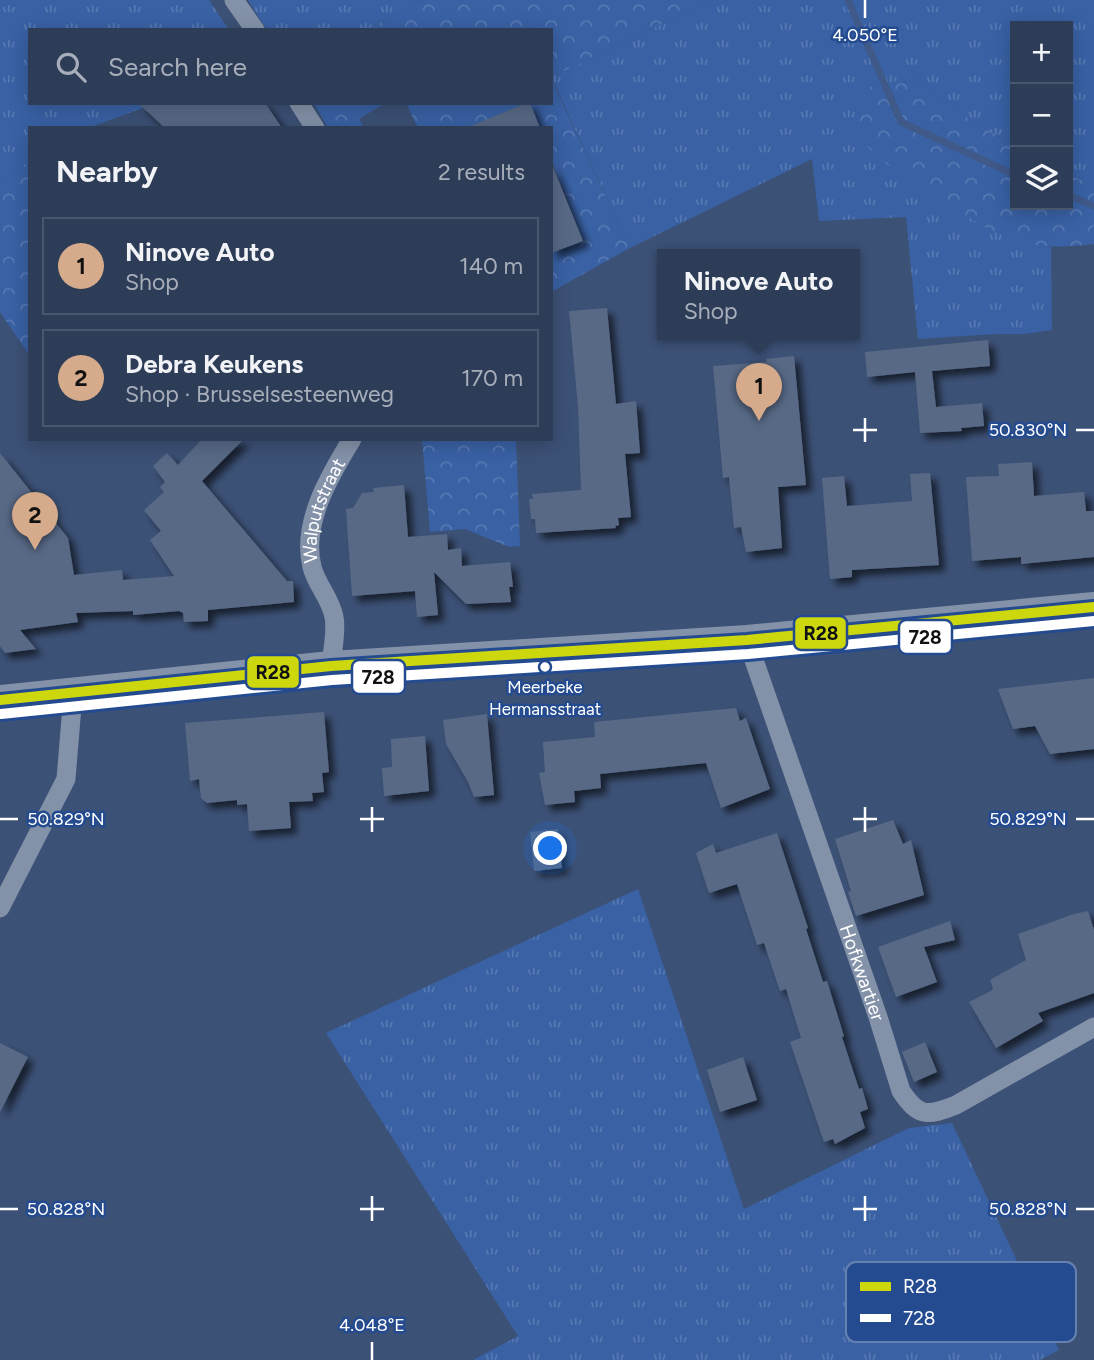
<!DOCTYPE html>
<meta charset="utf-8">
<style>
:root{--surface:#2d3d58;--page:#35445e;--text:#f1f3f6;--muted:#a7aeba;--line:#48566e;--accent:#d6ab8b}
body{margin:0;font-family:Figtree,sans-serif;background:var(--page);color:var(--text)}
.controls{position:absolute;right:21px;top:21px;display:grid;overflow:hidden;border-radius:0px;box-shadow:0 4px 18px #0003}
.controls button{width:63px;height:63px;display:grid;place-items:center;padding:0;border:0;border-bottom:2px solid var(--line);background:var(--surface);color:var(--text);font:35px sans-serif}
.you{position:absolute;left:551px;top:849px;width:24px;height:24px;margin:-18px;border:5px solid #fff;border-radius:50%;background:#1a73e8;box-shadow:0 0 0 10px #1a73e833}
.badge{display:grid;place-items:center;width:46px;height:46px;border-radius:50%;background:var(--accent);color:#111;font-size:23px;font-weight:700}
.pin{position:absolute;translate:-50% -58px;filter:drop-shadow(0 2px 4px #0008)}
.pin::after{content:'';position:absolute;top:37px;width:24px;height:21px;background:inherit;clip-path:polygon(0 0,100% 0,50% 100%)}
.popup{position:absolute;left:657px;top:249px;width:203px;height:91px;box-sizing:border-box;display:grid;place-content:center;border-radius:0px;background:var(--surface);filter:drop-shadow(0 2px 5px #0005);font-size:23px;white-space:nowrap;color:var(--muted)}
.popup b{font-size:26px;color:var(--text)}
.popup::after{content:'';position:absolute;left:50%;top:100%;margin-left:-14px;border:14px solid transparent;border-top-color:var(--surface)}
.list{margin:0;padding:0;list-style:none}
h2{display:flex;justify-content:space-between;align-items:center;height:91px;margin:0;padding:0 28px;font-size:30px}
h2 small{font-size:23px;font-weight:400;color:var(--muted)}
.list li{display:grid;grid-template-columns:46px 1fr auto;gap:21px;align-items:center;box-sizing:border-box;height:98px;margin:0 14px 14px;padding:0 14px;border:2px solid var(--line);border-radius:0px}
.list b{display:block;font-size:26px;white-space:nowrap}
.list p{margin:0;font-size:23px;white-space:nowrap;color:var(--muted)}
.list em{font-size:23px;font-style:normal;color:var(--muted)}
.icon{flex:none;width:38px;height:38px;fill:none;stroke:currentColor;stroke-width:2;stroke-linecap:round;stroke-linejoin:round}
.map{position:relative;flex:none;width:1094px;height:1360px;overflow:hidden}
.search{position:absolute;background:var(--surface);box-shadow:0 4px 18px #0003;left:28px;top:28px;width:525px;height:77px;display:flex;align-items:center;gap:18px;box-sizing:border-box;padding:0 24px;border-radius:0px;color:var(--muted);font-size:26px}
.panel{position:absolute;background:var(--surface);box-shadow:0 4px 18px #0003;left:28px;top:126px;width:525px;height:315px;border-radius:0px}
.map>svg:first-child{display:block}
.grass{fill:url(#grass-tufts)}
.forest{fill:url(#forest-crowns)}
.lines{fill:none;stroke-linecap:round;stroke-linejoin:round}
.stream{stroke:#3f5989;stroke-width:7}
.building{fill:#586986;filter:url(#shadow)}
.minor{stroke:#8492a9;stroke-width:19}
.primary{stroke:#8391a9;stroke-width:30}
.bus-1-casing{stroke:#244b8f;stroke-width:16}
.bus-2-casing{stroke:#244b8f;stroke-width:16}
.bus-1{stroke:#cdd70d;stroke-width:10}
.bus-2{stroke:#fff;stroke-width:10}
.ticks{fill:none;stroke:#fff;stroke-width:2.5}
.bus-dot{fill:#fff;stroke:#244b8f;stroke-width:2.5}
.labels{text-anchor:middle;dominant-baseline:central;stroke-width:5;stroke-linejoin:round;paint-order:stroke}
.bus-label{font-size:17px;fill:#fff;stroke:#244b8f}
.street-label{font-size:19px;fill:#fff;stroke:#244b8f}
.key{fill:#244b8f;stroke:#6681b1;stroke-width:2}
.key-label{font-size:19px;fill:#fff}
.ticks-label{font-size:18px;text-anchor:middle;fill:#fff;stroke:#244b8f;stroke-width:5;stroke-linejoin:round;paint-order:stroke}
.line-badge{stroke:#244b8f;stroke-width:2.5}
.pale-badge-label{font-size:19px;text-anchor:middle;font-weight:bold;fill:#111}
</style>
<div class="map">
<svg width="1094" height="1360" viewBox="0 0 1094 1360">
<defs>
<pattern id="grass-tufts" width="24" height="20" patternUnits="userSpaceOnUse" patternTransform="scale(1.75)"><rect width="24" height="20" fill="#3961a4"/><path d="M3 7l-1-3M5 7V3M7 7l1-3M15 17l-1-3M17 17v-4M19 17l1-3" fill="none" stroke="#5779b2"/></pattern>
<pattern id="forest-crowns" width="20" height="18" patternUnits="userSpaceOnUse" patternTransform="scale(1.75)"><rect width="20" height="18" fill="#3961a4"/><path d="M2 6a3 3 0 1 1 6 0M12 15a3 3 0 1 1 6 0" fill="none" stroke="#5779b2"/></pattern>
<filter id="shadow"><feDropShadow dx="6" dy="6" stdDeviation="3.5" flood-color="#0009"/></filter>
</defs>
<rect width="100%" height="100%" fill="#3c5176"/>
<path class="grass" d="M0 0H209L229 30H30V103H148L143 108 88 128H30V164L0 182Z
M248 0H422L366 30H267Z
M712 0H1094V187L1068 174V26H1015V147L955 110 912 77 1018 241 1051 247 1052 330 1025 334H995L918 339 906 217 819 221 812 159 630 248 551 77Z
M638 889 744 1209 909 1128 952 1123 1059 1350 1040 1360H473L518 1336 326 1033Z"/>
<path class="forest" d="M422 0H712L551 77V30H366Z
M912 77 955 110 1015 147V205H1068V174L1094 187V244C1069 247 1044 248 1019 242 989 233 870 164 860 135 855 120 862 102 867 88Z
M551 79 630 248 551 292V253L583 241 551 158V128H540L530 103H551Z
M314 103H385L359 119 364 128H328Z
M406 103H526L468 128H418Z
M30 164V356L0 312V182Z
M422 439H516L520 546 509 547 465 529 430 532Z"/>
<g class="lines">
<path class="stream" d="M848 0 901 122 1015 175
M1068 195 1094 206"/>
</g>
<path class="building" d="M138 103H265L282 128H165Z
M526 103H530L540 128H466Z
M551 162 583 241 551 253Z
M607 308 616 404 636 401 640 453 625 454 631 517 618 518 619 525 615 526 616 528 536 533 535 519H531L529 499H533L532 494 581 490 578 406 569 311Z
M988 340 990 366 932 371 936 407 982 403 984 426 961 428 962 431 920 433 915 372 867 377 865 352Z
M794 356 806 485 778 487 782 548 746 552 741 527 734 528 729 477 723 478 713 366 767 362 766 359Z
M202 439H244L202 481 287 581H293L294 602 208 610V621L184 622 183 613 179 611 133 615V611L76 613 78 622 20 630 36 649 5 653 0 646V453L68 538 74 575 122 570 123 580 174 576 150 540 161 531 144 510 164 492 160 487 165 482 153 466 167 453 178 465Z
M1032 462 1034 496 1084 492 1086 511H1094V557L1021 564V557L972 561 966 477 999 476 998 464Z
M930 473 939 565 852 570V577L830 579 822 478 844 476 847 506 912 501 910 474Z
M404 485 408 537 447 534 448 550 461 548 462 566 510 562 513 587H509L511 602 466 604 434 572 438 615 417 617 415 591 352 596 346 509 353 508 362 493 374 492 373 488Z
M1094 678V749L1050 754 1035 726 1013 729 998 689Z
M736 708 740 721 746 718 770 789 721 808 706 763 600 774 601 788 574 791 575 802 545 805 539 773 545 772 543 742 595 737 594 722Z
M324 712 329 772 322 773 324 792 312 793 313 801 289 802 291 828 249 831 247 804 237 805V800L207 803 201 798 199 779 190 781 185 723Z
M487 714 494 795 474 797 468 782 446 744 443 720Z
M425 736 429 791 384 796 382 768 392 767 391 739Z
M893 820 903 844 911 840 924 895 856 916 848 892 851 891 835 839Z
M558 829 562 868 534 871 530 832Z
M777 833 808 928 806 929 823 982 827 981 844 1036 842 1037 859 1089 862 1088 868 1109 860 1112 865 1128 835 1144 833 1139 824 1142 790 1042 801 1038 786 989 780 991 764 943 757 945 737 884 709 893 696 853 713 844 716 853Z
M1088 911 1094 930V993L1038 1013 1043 1021 996 1048 969 1002 991 991 993 988 990 980 1026 960 1018 934 1074 914Z
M950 921 955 940 924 947 937 982 896 997 878 947Z
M925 1042 937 1072 914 1082 902 1052Z
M0 1043 28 1057 0 1112Z
M743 1057 757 1100 720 1112 707 1070Z"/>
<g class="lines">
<g class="minor">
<path d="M234 0 255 30"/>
<path d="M299 103 315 128"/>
<path id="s1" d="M747 640 878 1017 901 1091C919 1118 928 1116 956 1105L1094 1027"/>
<path id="s2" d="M331 666C332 651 337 632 334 617 331 599 316 584 312 567 301 523 330 475 352 439"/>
<path d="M0 908 66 779 73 694"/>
</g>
<path class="primary" d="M0 700 331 666 747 640 1094 607"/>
<g class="bus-1-casing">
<path id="bus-1" d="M0 700 331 666 747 640 1094 607"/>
</g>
<g class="bus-2-casing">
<path id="bus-2" d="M1 714 332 680 748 654 1094 621"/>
</g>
<use href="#bus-1" class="bus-1"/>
<use href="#bus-2" class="bus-2"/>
</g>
<path class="ticks" d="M865 0V18M865 418V442M853 430H877M1076 430H1094M372 807V832M865 807V832M0 819H18M360 819H384M853 819H877M1076 819H1094M372 1196V1221M865 1196V1221M0 1209H18M360 1209H384M853 1209H877M1076 1209H1094M372 1342V1360"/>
<circle class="bus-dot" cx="545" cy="667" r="6"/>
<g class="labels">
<g class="bus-label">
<text x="545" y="687">Meerbeke<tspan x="545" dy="22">Hermansstraat</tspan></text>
</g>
<g class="street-label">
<text stroke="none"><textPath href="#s2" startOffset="163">Walputstraat</textPath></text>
<text stroke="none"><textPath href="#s1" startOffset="352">Hofkwartier</textPath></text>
</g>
</g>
<rect x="846" y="1262" width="230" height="80" rx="10" class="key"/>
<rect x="860" y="1282" width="31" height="9" fill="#cdd70d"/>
<rect x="860" y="1314" width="31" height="8" fill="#fff"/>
<g class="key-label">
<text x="903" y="1293">R28</text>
<text x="903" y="1325">728</text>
</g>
<g class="ticks-label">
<text x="865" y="41">4.050°E</text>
<text x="1028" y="436">50.830°N</text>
<text x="66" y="825">50.829°N</text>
<text x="1028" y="825">50.829°N</text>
<text x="66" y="1215">50.828°N</text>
<text x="1028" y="1215">50.828°N</text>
<text x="372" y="1331">4.048°E</text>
</g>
<g class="line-badge">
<rect x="794" y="616" width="53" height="34" rx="7" fill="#cdd70d"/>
<rect x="899" y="620" width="53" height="34" rx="7" fill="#fff"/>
<rect x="246" y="655" width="54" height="34" rx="7" fill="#cdd70d"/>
<rect x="352" y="660" width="53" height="34" rx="7" fill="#fff"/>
</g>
<g class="pale-badge-label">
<text x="821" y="640">R28</text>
<text x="925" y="644">728</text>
<text x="273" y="679">R28</text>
<text x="378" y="684">728</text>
</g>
</svg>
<div class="controls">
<button>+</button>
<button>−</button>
<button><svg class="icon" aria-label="layers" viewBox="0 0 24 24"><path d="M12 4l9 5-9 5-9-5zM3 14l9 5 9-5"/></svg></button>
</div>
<div class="you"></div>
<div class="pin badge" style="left:759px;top:421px">1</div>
<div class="popup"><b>Ninove Auto</b>Shop</div>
<div class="pin badge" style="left:35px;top:550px">2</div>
<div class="search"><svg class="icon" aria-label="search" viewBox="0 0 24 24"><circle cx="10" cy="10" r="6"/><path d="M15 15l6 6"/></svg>Search here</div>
<section class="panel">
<h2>Nearby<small>2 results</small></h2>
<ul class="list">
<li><span class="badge">1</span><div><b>Ninove Auto</b><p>Shop</p></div><em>140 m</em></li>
<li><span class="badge">2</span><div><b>Debra Keukens</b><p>Shop · Brusselsesteenweg</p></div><em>170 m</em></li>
</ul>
</section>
</div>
